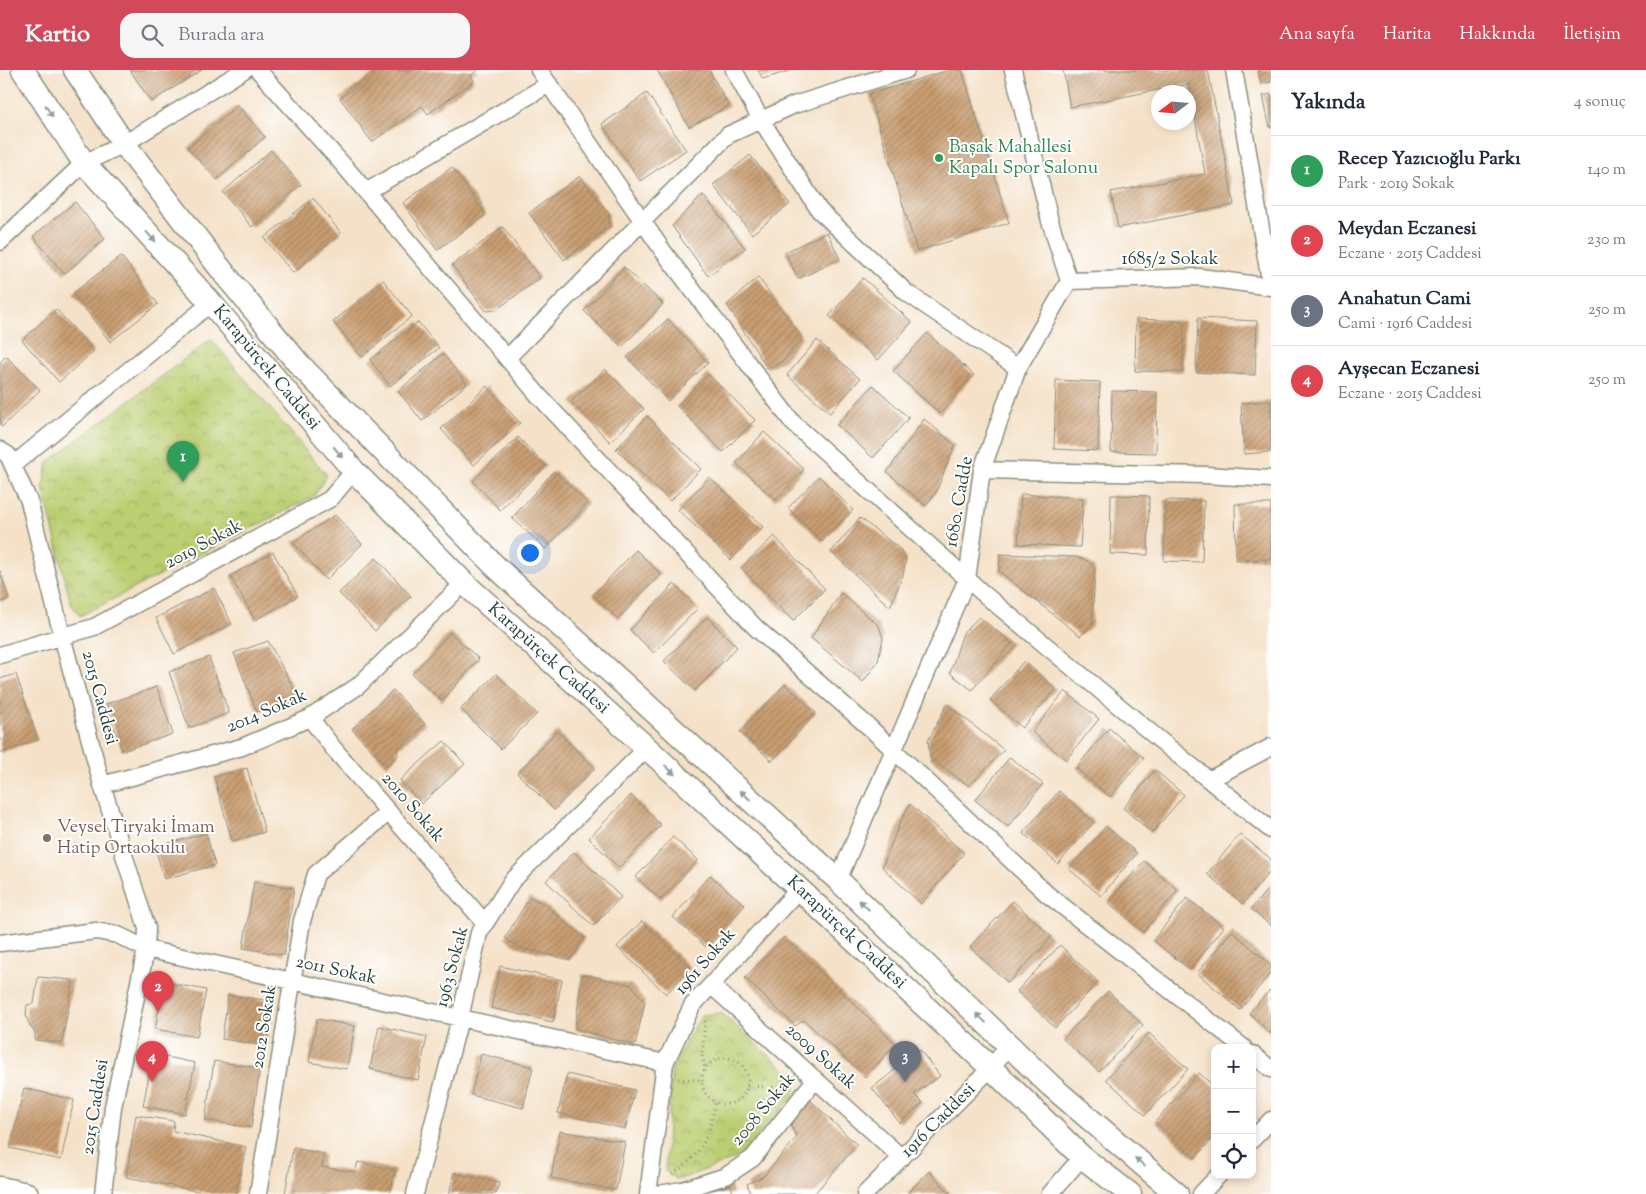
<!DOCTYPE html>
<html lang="tr">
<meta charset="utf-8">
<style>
:root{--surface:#fff;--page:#f6f6f7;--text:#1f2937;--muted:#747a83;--line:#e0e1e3;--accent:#d1495b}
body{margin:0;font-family:"Sorts Mill Goudy",serif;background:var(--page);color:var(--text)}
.controls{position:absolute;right:15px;bottom:15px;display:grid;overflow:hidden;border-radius:10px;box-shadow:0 2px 8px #0003}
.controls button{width:45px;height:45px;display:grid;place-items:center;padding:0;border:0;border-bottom:1px solid var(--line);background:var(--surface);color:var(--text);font:25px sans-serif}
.compass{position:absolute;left:1151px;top:15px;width:45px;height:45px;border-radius:50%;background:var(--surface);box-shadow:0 2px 8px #0003;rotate:254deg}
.you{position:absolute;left:529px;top:482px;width:18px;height:18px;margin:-12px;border:4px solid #fff;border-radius:50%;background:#1a73e8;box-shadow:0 0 0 8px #1a73e833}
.badge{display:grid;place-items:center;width:32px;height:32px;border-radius:50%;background:var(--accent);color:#fff;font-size:16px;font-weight:700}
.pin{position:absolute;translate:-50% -41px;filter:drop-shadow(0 1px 2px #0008)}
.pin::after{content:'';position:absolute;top:26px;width:18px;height:15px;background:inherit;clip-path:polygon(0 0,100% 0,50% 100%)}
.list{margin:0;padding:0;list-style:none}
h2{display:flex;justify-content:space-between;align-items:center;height:65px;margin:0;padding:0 20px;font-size:21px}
h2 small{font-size:16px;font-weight:400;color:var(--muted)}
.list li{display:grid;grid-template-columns:32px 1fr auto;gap:15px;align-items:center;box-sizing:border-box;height:70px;padding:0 20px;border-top:1px solid var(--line)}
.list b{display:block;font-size:19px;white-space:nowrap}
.list p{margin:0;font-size:16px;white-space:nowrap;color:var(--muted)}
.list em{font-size:16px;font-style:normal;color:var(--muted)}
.icon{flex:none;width:28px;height:28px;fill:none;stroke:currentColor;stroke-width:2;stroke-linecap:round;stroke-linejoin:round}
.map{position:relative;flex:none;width:1271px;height:1124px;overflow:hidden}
header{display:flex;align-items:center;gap:30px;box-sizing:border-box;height:70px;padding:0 25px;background:var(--accent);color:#fff}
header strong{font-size:24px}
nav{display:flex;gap:28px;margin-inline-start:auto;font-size:18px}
.search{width:350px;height:45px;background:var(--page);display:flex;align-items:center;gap:12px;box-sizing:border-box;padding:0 18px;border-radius:15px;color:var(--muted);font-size:19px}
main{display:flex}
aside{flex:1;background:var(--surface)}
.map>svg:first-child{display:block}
.park{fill:url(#park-crowns);stroke:#6d8652}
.building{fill:url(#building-hatch)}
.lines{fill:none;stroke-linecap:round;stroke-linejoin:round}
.street-casing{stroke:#8a8f7e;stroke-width:19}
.secondary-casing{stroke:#8a8f7e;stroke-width:25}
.path{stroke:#8a8f7e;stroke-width:3;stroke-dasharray:1 4;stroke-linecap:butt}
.street{stroke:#fff;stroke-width:16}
.secondary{stroke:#fff;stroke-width:22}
.oneway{fill:#8f9e9a}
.leisure-dot{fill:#2e9e5b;stroke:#fff;stroke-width:2}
.education-dot{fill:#8d6e63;stroke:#fff;stroke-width:2}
.labels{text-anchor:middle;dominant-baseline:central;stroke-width:4;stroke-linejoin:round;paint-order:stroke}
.leisure-label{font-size:18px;fill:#27864d;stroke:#fff;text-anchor:start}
.street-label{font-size:18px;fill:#1f3d34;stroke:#fff}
.education-label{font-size:18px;fill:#785e54;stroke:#fff;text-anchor:start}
</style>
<header>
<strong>Kartio</strong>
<div class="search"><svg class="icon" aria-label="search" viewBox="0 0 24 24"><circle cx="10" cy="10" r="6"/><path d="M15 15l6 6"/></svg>Burada ara</div>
<nav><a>Ana sayfa</a><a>Harita</a><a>Hakkında</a><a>İletişim</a></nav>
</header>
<main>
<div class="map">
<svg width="1271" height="1124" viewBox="0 0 1271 1124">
<defs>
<pattern id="park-crowns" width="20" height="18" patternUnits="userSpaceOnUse" patternTransform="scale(1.25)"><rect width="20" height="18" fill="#bbce71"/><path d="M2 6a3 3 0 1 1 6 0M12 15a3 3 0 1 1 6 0" fill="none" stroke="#97a85e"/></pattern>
<pattern id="building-hatch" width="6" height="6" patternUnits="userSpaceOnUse" patternTransform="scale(1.25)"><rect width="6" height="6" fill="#c99e72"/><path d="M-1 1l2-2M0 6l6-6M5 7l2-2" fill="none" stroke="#a3825e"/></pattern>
</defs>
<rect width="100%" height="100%" fill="#fff"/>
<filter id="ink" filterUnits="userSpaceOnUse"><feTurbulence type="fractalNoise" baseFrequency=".02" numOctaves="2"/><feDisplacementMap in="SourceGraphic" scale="10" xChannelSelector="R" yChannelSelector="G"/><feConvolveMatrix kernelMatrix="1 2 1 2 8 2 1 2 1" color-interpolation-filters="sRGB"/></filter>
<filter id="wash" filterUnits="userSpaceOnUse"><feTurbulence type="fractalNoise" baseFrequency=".0096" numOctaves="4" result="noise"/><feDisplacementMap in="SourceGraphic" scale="20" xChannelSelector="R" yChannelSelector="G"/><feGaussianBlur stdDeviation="1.12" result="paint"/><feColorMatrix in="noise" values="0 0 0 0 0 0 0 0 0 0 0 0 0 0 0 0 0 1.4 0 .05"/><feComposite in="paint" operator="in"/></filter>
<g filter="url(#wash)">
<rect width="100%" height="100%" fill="#f4e1c7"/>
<path class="park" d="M211 269 327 405 314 426 80 546 71 534 43 418 48 392Z
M721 943 796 1009 794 1026 739 1087 678 1110 665 1101 672 998 701 945Z"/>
<g id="blocks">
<path class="building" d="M130 0H202L151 32Z
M378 0H478L471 5 474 11 428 44 422 36 372 72 340 28Z
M657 0H709L729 36 689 57Z
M758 0H792L763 9Z
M949 0H962L1009 153 917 181 869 24Z
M1063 0H1208L1234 135 1118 158 1111 122 1205 104 1189 14 1070 37Z
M1258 0H1271V12L1261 14Z
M647 23 686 80 640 111 602 54Z
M1271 24V58H1270L1263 26Z
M237 35 265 67 217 110 188 78Z
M271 80 301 115 252 157 223 122Z
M750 85 790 134 752 164 713 115Z
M452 97 486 145 437 180 403 133Z
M580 106 609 144V157L564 190 529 143Z
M703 125 745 178 708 206 672 156Z
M313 128 341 163 293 203 264 168Z
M75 132 105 169 64 204 33 166Z
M503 157 540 208 496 240 486 241 452 195Z
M827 162 840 189 798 209 785 182Z
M121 186 158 234 110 272 73 223Z
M624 197 663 234 622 277 584 241Z
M758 207 802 267 783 291 767 298 727 235Z
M863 208 912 252 878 290 829 246Z
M383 210 412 246 362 287 333 252Z
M56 239 94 281 59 312 22 270Z
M1198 248 1257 251 1255 305 1196 302Z
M668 249 708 293 668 331 627 287Z
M1136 249 1184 251 1183 302 1135 301Z
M418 252 439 278 390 316 370 290Z
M927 263 974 305 940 344 893 301Z
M817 270 860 309 830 343 787 305Z
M443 284 467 314 422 351 398 321Z
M6 286 40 320 2 357 0 355V292Z
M605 299 644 339 610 372 571 332Z
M708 304 755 350 723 382 677 336Z
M1056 310 1100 312 1098 381 1054 379Z
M873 315 909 348 873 388 837 355Z
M487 316 520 353 474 395 441 359Z
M1112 321 1157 322 1156 383 1111 382Z
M1271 331V382L1244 384 1241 333Z
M647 346 701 399 670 431 616 379Z
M924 349 955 375 936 422 926 436 887 402Z
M764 362 804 399 775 430 736 393Z
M518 367 546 396 500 440 473 411Z
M554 401 588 433 546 479 512 448Z
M819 406 853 440 822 472 788 438Z
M709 407 763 457 731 490 678 440Z
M1021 424 1083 428 1080 477 1018 474Z
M1111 425 1149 426 1148 485 1110 484Z
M1165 430 1204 431 1202 492 1164 491Z
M1235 434H1271V489L1236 490Z
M335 445 362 474 326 510 293 472Z
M860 448 900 479 906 489 903 505 890 537 831 482Z
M774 466 825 519 793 551 741 498Z
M636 480 661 504 618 549 593 525Z
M273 482 298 526 255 550 230 506Z
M1000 484 1075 487 1086 490 1095 498 1092 556 1080 566 999 501Z
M376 488 411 526 375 561 339 523Z
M0 501 9 529 0 532Z
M674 514 698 538 654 583 630 560Z
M214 518 232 554 174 584 156 548Z
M841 523 879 556 883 568 878 591 863 612 811 568Z
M707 547 737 577 695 621 664 591Z
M979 547 1012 573 972 620 950 603 963 563Z
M450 562 479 589 442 631 412 604Z
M268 571 299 628 257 642 234 583Z
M209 587 229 643 189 658 169 602Z
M1024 591 1056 619 1022 658 990 630Z
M16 604 38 670 0 683V609Z
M496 604 537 644 501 679 461 639Z
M785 614 816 643 772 691 740 662Z
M157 617 173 664 122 681 106 634Z
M393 620 425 654 397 680 398 685 387 696 352 659Z
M1065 621 1099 649 1066 690 1032 662Z
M947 634 1004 680 969 716 930 688 928 671Z
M1109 658 1144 688 1110 727 1076 698Z
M557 661 595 698 554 740 517 703Z
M444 671 465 694 421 734 400 710Z
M1010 687 1043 714 1008 757 975 730Z
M247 698 265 762 232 771 214 707Z
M1155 700 1184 725 1152 763 1123 738Z
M1059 721 1094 752 1058 794 1023 763Z
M631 725 661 755 619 798 589 768Z
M910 734 964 783 921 834 882 797 900 752Z
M1106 756 1137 783 1101 826 1069 799Z
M206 763 215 795 164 809 155 777Z
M1240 764 1271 789V800L1243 834 1207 804Z
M673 767 698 790 661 830 636 807Z
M574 782 621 827 593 856 546 811Z
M1144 791 1178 820 1143 862 1108 832Z
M710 805 745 835 707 878 673 847Z
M254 812 294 818 284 885 243 878Z
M1271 815V856L1251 839Z
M530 827 544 834 585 868 570 890 518 877 505 868Z
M1187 828 1224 857 1190 900 1153 870Z
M1013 831 1052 867 1008 913 970 877Z
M642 851 691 898 666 924 617 877Z
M1232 861 1271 895V903L1240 940 1197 903Z
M784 867 896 974 865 1007 804 950 795 956 745 908Z
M1060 875 1098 912 1055 958 1017 921Z
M500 896 562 910 553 952 491 938Z
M582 904 632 915 645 932 635 975 575 959Z
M38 907 73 910 62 973 35 970V963L30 956 26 945 27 935 34 934Z
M164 912 206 920 197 967 155 959Z
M1271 919V964L1249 943Z
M1108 921 1143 955 1099 1002 1063 969Z
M228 925 272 931 266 976 222 969Z
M317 949 355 956 347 999 309 992Z
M379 956 427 967 418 1010 370 999Z
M1149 963 1188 999 1145 1045 1106 1009Z
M920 980 940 1006 914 1024 923 1033 900 1053 872 1018Z
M153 984 195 993 185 1044 143 1036Z
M481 984 533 997 523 1038 471 1025Z
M214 991 260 998 251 1058 205 1050Z
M1199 1003 1215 1017V1066L1195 1088 1155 1052Z
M567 1004 635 1020 625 1059 558 1043Z
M24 1018 74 1030 61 1090 10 1078Z
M809 1029 857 1075 814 1124H751L747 1114 764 1106 797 1067 789 1053Z
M136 1045 174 1051 173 1061 246 1077 236 1124H213L126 1107Z
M560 1061 625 1072 616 1120 551 1108Z
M293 1078 324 1084 322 1097 355 1102 358 1092 395 1100 390 1124H285Z
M929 1101 951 1124H907Z
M454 1103 499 1113 496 1124H449Z
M731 1115 733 1124H701V1123Z"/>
</g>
</g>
<g filter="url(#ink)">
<use href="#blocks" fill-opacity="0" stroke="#8a8f7e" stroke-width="1"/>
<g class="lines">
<g class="street-casing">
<path id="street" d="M258 0 346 98 539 326 756 558 869 657 1047 824 1244 978
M539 0 663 181 793 353 985 525 1167 676 1271 760
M734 0 761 50 819 140 907 223 1018 298
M366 122 549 14
M0 172 84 93 124 74 244 0
M1069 211 1200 207 1271 217 1234 0
M507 288 728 65 794 35 906 0
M0 380 8 385 29 431 62 566 102 715 147 858 146 879 113 1037 103 1124
M13 395 211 233
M982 400 1205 405 1271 409
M0 585 94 557 330 429 354 401
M310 648 334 679 485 853
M1209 710 1271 677
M102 715 242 677 310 648 358 616 464 513
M838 810 967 509 982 400 1018 298 1069 211 1050 151 1013 0
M0 873 96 861 118 865 146 879 665 993
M711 915 902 1088
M1252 984 1271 999
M1252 1070 1271 1050
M258 1124 302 851 316 804 389 742
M415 1124 460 948 479 863 512 811 647 678
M648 1124 665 993 692 936 799 819
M659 1124 682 1120 726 1106 753 1088 815 1010
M865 1124 991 998 1009 975
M1050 1124 1082 1087
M1201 1124 1219 1105"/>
</g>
<g class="secondary-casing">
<path id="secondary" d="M23 0 84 93 211 233 354 401 464 513 647 678 799 819 991 998 1082 1087 1130 1124
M75 0 124 74 227 207 298 293 496 497 838 810 1050 1015 1177 1124
M0 1118 27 1124"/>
</g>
<path class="path" d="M705 951 702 984 705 999
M702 1011a23 23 0 1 1 46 0a23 23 0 1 1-46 0Z
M678 1009 703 1010
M747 1016 787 1018
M672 1104C702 1086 710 1066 715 1032"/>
<use href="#street" class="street"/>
<use href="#secondary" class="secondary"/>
</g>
<defs><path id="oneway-solid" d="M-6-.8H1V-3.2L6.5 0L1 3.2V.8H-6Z" transform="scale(1.25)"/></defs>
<g class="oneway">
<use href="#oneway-solid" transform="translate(49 41) rotate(57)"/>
<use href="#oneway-solid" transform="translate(151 167) rotate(48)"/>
<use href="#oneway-solid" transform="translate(338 382) rotate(50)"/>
<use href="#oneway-solid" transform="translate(670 700) rotate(43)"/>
<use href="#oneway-solid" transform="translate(745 725) rotate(-138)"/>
<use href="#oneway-solid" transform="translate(864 835) rotate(-136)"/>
<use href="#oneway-solid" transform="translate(981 948) rotate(-136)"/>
<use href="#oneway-solid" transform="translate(1140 1092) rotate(-139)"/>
</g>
</g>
<circle class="leisure-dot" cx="939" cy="88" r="5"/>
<circle class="education-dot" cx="47" cy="768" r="5"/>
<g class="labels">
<g class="leisure-label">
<text x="949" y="78">Başak Mahallesi<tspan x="949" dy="21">Kapalı Spor Salonu</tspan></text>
</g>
<g class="street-label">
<text x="1170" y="190">1685/2 Sokak</text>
<text transform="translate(266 298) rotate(50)">Karapürçek Caddesi</text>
<text transform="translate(960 432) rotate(-80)">1680. Cadde</text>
<text transform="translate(204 475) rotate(-28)">2019 Sokak</text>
<text transform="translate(548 589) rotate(42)">Karapürçek Caddesi</text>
<text transform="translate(99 628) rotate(75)">2015 Caddesi</text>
<text transform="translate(267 642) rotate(-23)">2014 Sokak</text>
<text transform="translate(412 738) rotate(49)">2010 Sokak</text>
<text transform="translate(846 863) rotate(43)">Karapürçek Caddesi</text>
<text transform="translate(706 892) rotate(-49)">1961 Sokak</text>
<text transform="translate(453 897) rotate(-75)">1963 Sokak</text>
<text transform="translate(336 901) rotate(12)">2011 Sokak</text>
<text transform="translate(265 957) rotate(-81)">2012 Sokak</text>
<text transform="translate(820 987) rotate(42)">2009 Sokak</text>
<text transform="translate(96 1037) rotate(-81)">2015 Caddesi</text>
<text transform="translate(764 1040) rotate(-50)">2008 Sokak</text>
<text transform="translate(939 1051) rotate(-45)">1916 Caddesi</text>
</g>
<g class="education-label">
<text x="57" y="758">Veysel Tiryaki İmam<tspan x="57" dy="21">Hatip Ortaokulu</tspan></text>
</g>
</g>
</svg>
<div class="controls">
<button>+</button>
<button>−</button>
<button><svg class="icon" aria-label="locate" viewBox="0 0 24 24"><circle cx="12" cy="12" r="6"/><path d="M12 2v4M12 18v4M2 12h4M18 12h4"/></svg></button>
</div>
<svg class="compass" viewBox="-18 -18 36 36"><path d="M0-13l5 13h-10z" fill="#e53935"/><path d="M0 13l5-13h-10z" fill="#747a83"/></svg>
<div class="you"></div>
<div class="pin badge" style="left:183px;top:412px;background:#2e9e5b">1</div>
<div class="pin badge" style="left:158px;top:942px;background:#e0444e">2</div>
<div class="pin badge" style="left:905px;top:1012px;background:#6b7280">3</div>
<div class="pin badge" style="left:152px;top:1012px;background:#e0444e">4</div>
</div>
<aside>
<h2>Yakında<small>4 sonuç</small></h2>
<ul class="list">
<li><span class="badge" style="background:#2e9e5b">1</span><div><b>Recep Yazıcıoğlu Parkı</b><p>Park · 2019 Sokak</p></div><em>140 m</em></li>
<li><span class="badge" style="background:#e0444e">2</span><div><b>Meydan Eczanesi</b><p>Eczane · 2015 Caddesi</p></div><em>230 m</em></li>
<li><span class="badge" style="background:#6b7280">3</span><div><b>Anahatun Cami</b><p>Cami · 1916 Caddesi</p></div><em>250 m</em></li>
<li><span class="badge" style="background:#e0444e">4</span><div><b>Ayşecan Eczanesi</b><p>Eczane · 2015 Caddesi</p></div><em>250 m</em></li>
</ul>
</aside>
</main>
